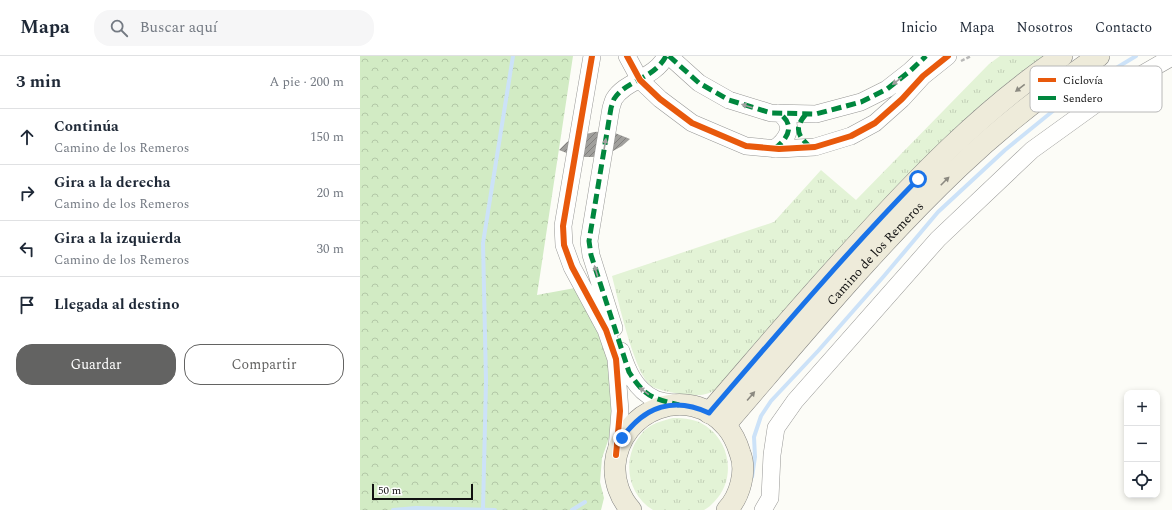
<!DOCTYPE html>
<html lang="es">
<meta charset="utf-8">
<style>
:root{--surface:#fff;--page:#f6f6f7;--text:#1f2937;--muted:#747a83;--line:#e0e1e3;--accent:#636362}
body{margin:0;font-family:Spectral,serif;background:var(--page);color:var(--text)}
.controls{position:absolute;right:12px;bottom:12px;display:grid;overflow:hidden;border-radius:8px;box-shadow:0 2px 6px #0003}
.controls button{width:36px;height:36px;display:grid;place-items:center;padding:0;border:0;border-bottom:1px solid var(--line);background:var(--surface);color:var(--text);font:20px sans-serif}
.scale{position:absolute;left:12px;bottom:10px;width:101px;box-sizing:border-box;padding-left:4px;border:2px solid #111;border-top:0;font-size:11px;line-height:14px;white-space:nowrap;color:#111;-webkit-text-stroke:3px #fff;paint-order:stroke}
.stop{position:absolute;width:12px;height:12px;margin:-9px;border:3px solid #1a73e8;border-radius:50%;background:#fff}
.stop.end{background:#1a73e8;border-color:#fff;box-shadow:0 1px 4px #0008}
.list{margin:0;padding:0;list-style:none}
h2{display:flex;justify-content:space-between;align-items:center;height:52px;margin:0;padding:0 16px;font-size:17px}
h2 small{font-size:13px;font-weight:400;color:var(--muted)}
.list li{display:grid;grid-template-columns:26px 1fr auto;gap:12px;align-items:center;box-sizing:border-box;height:56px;padding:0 16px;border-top:1px solid var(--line)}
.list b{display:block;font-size:15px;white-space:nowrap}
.list p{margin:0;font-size:13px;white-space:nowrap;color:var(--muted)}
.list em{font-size:13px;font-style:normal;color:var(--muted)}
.actions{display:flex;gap:8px;padding:12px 16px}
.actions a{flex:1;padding:9px 0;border:1px solid var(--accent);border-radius:16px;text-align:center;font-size:14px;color:var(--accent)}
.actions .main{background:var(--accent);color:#fff}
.icon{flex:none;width:22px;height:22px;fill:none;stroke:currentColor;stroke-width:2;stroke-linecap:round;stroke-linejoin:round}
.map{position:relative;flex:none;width:812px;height:454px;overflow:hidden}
header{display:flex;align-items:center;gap:24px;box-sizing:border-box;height:56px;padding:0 20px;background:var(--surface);border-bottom:1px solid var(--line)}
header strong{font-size:19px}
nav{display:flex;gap:22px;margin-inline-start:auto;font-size:14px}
.search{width:280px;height:36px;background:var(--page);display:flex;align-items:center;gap:10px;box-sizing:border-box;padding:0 14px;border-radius:16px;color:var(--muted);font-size:15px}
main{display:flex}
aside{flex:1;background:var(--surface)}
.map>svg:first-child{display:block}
.grass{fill:url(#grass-tufts)}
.forest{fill:url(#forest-crowns)}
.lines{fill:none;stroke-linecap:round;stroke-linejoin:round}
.stream{stroke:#cce2f8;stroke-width:4}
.building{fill:url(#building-hatch)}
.minor-casing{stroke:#979795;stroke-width:18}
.major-casing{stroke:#848482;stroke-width:22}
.path{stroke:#b9b9b8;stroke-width:2.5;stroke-dasharray:4 2;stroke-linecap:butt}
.minor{stroke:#fffffe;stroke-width:17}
.major{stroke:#eeebda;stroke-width:21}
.quiet{stroke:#00873e;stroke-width:5;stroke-dasharray:10 5;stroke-linecap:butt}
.cycleway-casing{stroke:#fff;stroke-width:8}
.cycleway{stroke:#e8590c;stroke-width:6}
.oneway{fill:#a0a09f}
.oneway2{fill:#8b8980}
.route{stroke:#1a73e8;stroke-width:5}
.labels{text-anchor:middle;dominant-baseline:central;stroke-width:4;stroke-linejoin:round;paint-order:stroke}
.street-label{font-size:13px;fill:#111;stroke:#fff}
.key{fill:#fff;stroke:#b8b8b8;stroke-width:1}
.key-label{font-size:11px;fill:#111}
</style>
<header>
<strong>Mapa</strong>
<div class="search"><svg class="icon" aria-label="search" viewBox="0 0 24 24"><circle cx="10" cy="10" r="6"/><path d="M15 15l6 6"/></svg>Buscar aquí</div>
<nav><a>Inicio</a><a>Mapa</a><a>Nosotros</a><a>Contacto</a></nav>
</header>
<main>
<aside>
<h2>3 min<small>A pie · 200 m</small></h2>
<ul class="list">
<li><svg class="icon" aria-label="ahead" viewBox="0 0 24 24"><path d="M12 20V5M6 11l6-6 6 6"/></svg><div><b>Continúa</b><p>Camino de los Remeros</p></div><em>150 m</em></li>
<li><svg class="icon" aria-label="right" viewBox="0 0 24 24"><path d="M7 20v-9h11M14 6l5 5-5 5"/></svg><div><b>Gira a la derecha</b><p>Camino de los Remeros</p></div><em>20 m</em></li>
<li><svg class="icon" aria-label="left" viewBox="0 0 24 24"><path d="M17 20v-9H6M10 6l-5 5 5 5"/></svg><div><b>Gira a la izquierda</b><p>Camino de los Remeros</p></div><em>30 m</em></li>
<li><svg class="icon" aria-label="arrive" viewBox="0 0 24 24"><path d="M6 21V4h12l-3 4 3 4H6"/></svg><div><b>Llegada al destino</b></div></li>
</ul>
<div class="actions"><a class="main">Guardar</a><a>Compartir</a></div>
</aside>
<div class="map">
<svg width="812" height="454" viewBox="0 0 812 454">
<defs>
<pattern id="grass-tufts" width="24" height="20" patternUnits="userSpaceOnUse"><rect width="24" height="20" fill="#e3f3d6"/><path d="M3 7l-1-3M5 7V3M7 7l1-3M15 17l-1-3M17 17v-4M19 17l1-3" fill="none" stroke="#c2cfb7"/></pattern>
<pattern id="forest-crowns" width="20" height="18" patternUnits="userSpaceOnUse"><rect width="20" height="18" fill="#d2ebc4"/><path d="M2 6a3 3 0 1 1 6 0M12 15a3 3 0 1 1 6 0" fill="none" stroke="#b3c8a7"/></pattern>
<pattern id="building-hatch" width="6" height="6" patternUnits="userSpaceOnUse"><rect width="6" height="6" fill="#a09f9c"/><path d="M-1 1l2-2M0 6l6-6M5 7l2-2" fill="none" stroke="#81807e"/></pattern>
</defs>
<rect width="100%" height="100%" fill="#fcfcf7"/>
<path class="grass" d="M640 0H688L354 335C341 341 335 339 321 338 314 337 297 334 291 330 274 317 258 243 252 220L414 166 461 114 496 144 629 8Z
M313 362C325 362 336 363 346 370 371 387 376 424 354 446 351 449 348 452 344 454H293C266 438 261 400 283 376 291 367 302 365 313 362Z"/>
<path class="forest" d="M0 0H213L177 239 215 232 230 256 250 309 255 358 250 379 242 402 240 426 244 442 241 454H0Z"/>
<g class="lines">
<path class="stream" d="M392 421 395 401 394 381 401 360 411 345 458 295 524 220 578 156 645 94 715 37 776 0
M123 453 126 325 123 187 153 0
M33 454 56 452 135 454
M212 454 225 446"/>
</g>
<path class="building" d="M250 75 270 83 262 90 253 95 233 101H217L199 94 207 86 216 81 234 76Z"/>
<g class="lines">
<g class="minor-casing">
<path id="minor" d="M232 0 203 170 204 189 212 211 246 274 256 303 260 355 257 393
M267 0 280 24 300 43 332 67 386 90 419 93 455 91 491 80 515 67 542 43 563 20 588 0
M309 0 339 27 369 44 411 57 456 58 501 46 527 33 550 15 566 0
M414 93C428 83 436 69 419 57
M254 272 231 199 229 185 251 52C252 49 253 45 254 43 266 24 294 23 306 0
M261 295C267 314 275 334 295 343 302 346 310 346 317 348
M403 454 410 442 412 399 416 372 435 345 578 183 672 94 758 32 812 1"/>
</g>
<g class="major-casing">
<g id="major">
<path d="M349 357C396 303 442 248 491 195 555 124 622 54 702 0"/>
<path id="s1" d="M365 369C441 281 515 191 599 111 642 70 689 33 739 0"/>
<path d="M271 454C260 442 254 425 255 409 260 353 328 327 366 370 373 378 377 387 380 397 387 415 380 440 367 454"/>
</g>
</g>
<path class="path" d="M601 5 611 0"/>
<use href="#minor" class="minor"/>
<use href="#major" class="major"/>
<path class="quiet" d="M306 0C294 23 266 24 254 43 253 45 252 49 251 52L229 185 231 199 269 316C285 341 292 342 319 349
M309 0 339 27 369 44 411 57 456 58 501 46 527 33 550 15 566 0
M446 58C434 72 437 79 450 91
M414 93C428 83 436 69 419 57"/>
<g class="cycleway-casing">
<path id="cycleway" d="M232 0 203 170 204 189 212 211 246 274 256 303 260 355 256 399
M267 0 280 24 300 43 332 67 386 90 419 93 455 91 491 80 515 67 542 43 563 20 588 0"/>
</g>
<use href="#cycleway" class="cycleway"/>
</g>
<defs><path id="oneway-solid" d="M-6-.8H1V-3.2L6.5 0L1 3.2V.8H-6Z"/></defs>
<g class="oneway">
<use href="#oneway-solid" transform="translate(537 25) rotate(143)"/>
<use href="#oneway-solid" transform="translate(387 50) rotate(-162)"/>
<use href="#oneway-solid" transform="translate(245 88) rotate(-80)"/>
<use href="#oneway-solid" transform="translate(236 215) rotate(-107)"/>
<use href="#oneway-solid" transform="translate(284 335) rotate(-144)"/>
</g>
<g class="oneway2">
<use href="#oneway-solid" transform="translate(660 32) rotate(142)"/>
<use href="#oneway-solid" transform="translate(585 125) rotate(-45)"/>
<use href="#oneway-solid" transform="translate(391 340) rotate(-49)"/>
</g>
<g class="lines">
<path class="route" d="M262 382C284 351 313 340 349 357 417 278 485 198 558 123"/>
</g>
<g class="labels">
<g class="street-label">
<text stroke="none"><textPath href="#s1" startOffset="228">Camino de los Remeros</textPath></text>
</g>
</g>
<rect x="670" y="10" width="132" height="46" rx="6" class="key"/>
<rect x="678" y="22" width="18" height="4" fill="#e8590c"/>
<rect x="678" y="40" width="18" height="4" fill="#00873e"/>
<g class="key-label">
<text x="703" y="28">Ciclovía</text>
<text x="703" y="46">Sendero</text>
</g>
</svg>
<div class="controls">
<button>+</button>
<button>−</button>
<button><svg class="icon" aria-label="locate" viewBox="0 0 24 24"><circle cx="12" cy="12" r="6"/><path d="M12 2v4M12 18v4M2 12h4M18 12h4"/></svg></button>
</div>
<div class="scale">50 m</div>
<div class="stop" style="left:558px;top:123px"></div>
<div class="stop end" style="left:262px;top:382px"></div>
</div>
</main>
